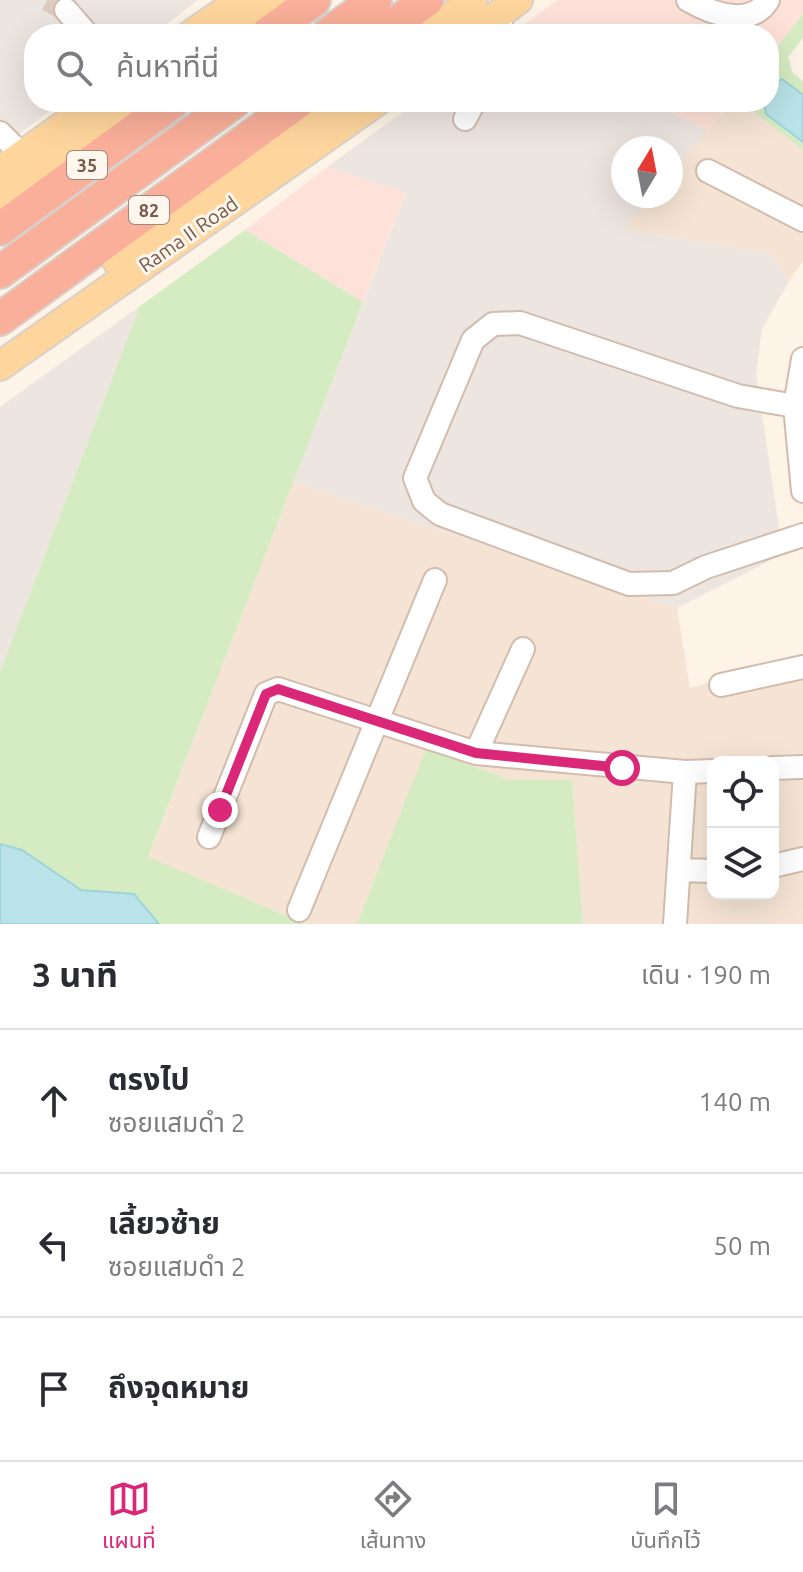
<!DOCTYPE html>
<html lang="th">
<meta charset="utf-8">
<style>
:root{--surface:#fff;--page:#f2f2f3;--text:#2b2b33;--muted:#7c7c81;--line:#e1e1e2;--accent:#db2777}
body{margin:0;font-family:Ubuntu,"Noto Sans Thai",sans-serif;background:var(--page);color:var(--text)}
.controls{position:absolute;right:24px;bottom:24px;display:grid;overflow:hidden;border-radius:16px;box-shadow:0 8px 32px #0002}
.controls button{width:72px;height:72px;display:grid;place-items:center;padding:0;border:0;border-bottom:2px solid var(--line);background:var(--surface);color:var(--text);font:40px sans-serif}
.compass{position:absolute;left:611px;top:136px;width:72px;height:72px;border-radius:50%;background:var(--surface);box-shadow:0 8px 32px #0002;rotate:10deg}
.stop{position:absolute;width:24px;height:24px;margin:-18px;border:6px solid #db2777;border-radius:50%;background:#fff}
.stop.end{background:#db2777;border-color:#fff;box-shadow:0 2px 8px #0008}
.list{margin:0;padding:0;list-style:none}
h2{display:flex;justify-content:space-between;align-items:center;height:104px;margin:0;padding:0 32px;font-size:34px}
h2 small{font-size:26px;font-weight:400;color:var(--muted)}
.list li{display:grid;grid-template-columns:52px 1fr auto;gap:24px;align-items:center;box-sizing:border-box;height:144px;padding:0 32px;border-top:2px solid var(--line)}
.list b{display:block;font-size:30px;white-space:nowrap}
.list p{margin:0;font-size:26px;white-space:nowrap;color:var(--muted)}
.list em{font-size:26px;font-style:normal;color:var(--muted)}
.icon{flex:none;width:44px;height:44px;fill:none;stroke:currentColor;stroke-width:2;stroke-linecap:round;stroke-linejoin:round}
.map{position:relative;flex:none;width:803px;height:924px;overflow:hidden}
.search{position:absolute;background:var(--surface);box-shadow:0 8px 32px #0002;left:24px;right:24px;top:24px;height:88px;display:flex;align-items:center;gap:20px;box-sizing:border-box;padding:0 28px;border-radius:32px;color:var(--muted);font-size:30px}
.sheet{height:536px;background:var(--surface)}
nav{display:flex;justify-content:space-around;align-items:center;box-sizing:border-box;height:112px;border-top:2px solid var(--line);background:var(--surface);font-size:22px;color:var(--muted)}
nav a{display:grid;justify-items:center;gap:4px}
nav .on{color:var(--accent)}
.map>svg:first-child{display:block}
.residential{fill:#f5e4d4;fill-rule:evenodd}
.commercial{fill:#fee2d9}
.industrial{fill:#ede5e0}
.green{fill:#d5ecc3}
.water{fill:#b9e3e8;stroke:#9fd3da;stroke-width:2}
.lines{fill:none;stroke-linecap:round;stroke-linejoin:round}
.minor-tunnel{stroke:#dcccbf;stroke-width:22;stroke-dasharray:22 11;stroke-linecap:butt}
.minor-casing{stroke:#d1bcad;stroke-width:26}
.major-casing{stroke:#d9d0cc;stroke-width:32}
.highway-casing{stroke:#d9d0cc;stroke-width:36}
.minor{stroke:#fff;stroke-width:22}
.major{stroke:#fed59c;stroke-width:28}
.highway{stroke:#f9af9a;stroke-width:32}
.route{stroke:#db2777;stroke-width:10}
.labels{text-anchor:middle;dominant-baseline:central;stroke-width:6;stroke-linejoin:round;paint-order:stroke}
.shield{fill:#fff7ed;stroke:#a0887a;stroke-width:2}
.shield-label{font-size:18px;font-weight:bold;fill:#775849}
.street-label{font-size:20px;fill:#775849;stroke:#fff7ed}
</style>
<div class="map">
<svg width="803" height="924" viewBox="0 0 803 924">
<rect width="100%" height="100%" fill="#fdf3e6"/>
<path class="residential" d="M732 102H741L803 150V261L789 281 772 254 623 229 652 196H671V174Z
M293 482 677 608 690 688 803 656V924H583L572 780H511L427 749 357 924H306L148 858ZM713 762H773V894H713Z"/>
<path class="commercial" d="M558 0H803V14L769 57V34H511Z
M650 102H732L708 131Z
M327 167 406 192 363 302 245 230Z"/>
<path class="industrial" d="M0 0H198L154 34H34V102H62L0 148Z
M417 102H650L708 131 671 174V148H623V196H652L624 229 772 254 789 281 762 329 756 374 783 554 677 608 293 482 406 193 327 167Z
M140 306 0 672V407Z"/>
<path class="green" d="M803 14V38L788 57 792 72 803 81V95L782 79 769 88V57Z
M741 102H764L767 114 803 142V150Z
M245 230 363 302 148 857 306 924H159L134 894 81 890 22 850 0 844V672L140 306Z
M426 749 511 780H572L583 924H357Z"/>
<path class="water" d="M782 79 803 95V142L766 114 764 102H769V88Z
M0 844 22 850 81 890 134 894 159 924H0Z"/>
<g class="lines">
<path class="minor-tunnel" d="M47 0 66 10"/>
<g class="minor-casing">
<path id="minor" d="M688 0C712 14 751 28 768 0
M66 10 87 34
M500 14 502 34
M465 119 474 102
M0 133 22 155
M708 171 803 220
M803 359 795 406 803 491
M795 406 738 396 520 323 493 324 473 340 415 478 424 501 440 514 629 584 673 583 706 567 803 535
M721 685 803 667
M476 753 523 649
M773 768 803 767
M209 837 266 694 278 689 476 753 685 772 713 771
M773 866 803 859
M680 870 713 871
M299 910 435 580
M675 924 685 772"/>
</g>
<g class="major-casing">
<path id="major" d="M192 34 241 0
M232 34 279 0
M428 34 473 0
M472 34 518 0
M0 171 97 102
M0 198 138 102
M117 261 337 102
M0 366 376 102"/>
</g>
<g class="highway-casing">
<path id="highway" d="M267 34 314 0
M328 34 375 0
M381 34 427 0
M0 229 173 102
M0 272 234 102
M0 319 298 102"/>
</g>
<use href="#minor" class="minor"/>
<use href="#major" class="major"/>
<use href="#highway" class="highway"/>
</g>
<g class="lines">
<path class="route" d="M220 810 266 694 278 689 476 753 622 768"/>
</g>
<g class="labels">
<g class="shield">
<rect x="67" y="151" width="40" height="28" rx="6"/>
<rect x="129" y="196" width="40" height="28" rx="6"/>
</g>
<g class="shield-label">
<text x="87" y="165">35</text>
<text x="149" y="210">82</text>
</g>
<g class="street-label">
<text transform="translate(188 234) rotate(-35)">Rama II Road</text>
</g>
</g>
</svg>
<div class="controls">
<button><svg class="icon" aria-label="locate" viewBox="0 0 24 24"><circle cx="12" cy="12" r="6"/><path d="M12 2v4M12 18v4M2 12h4M18 12h4"/></svg></button>
<button><svg class="icon" aria-label="layers" viewBox="0 0 24 24"><path d="M12 4l9 5-9 5-9-5zM3 14l9 5 9-5"/></svg></button>
</div>
<svg class="compass" viewBox="-18 -18 36 36"><path d="M0-13l5 13h-10z" fill="#e53935"/><path d="M0 13l5-13h-10z" fill="#7c7c81"/></svg>
<div class="stop" style="left:622px;top:768px"></div>
<div class="stop end" style="left:220px;top:810px"></div>
<div class="search"><svg class="icon" aria-label="search" viewBox="0 0 24 24"><circle cx="10" cy="10" r="6"/><path d="M15 15l6 6"/></svg>ค้นหาที่นี่</div>
</div>
<section class="sheet">
<h2>3 นาที<small>เดิน · 190 m</small></h2>
<ul class="list">
<li><svg class="icon" aria-label="ahead" viewBox="0 0 24 24"><path d="M12 20V5M6 11l6-6 6 6"/></svg><div><b>ตรงไป</b><p>ซอยแสมดำ 2</p></div><em>140 m</em></li>
<li><svg class="icon" aria-label="left" viewBox="0 0 24 24"><path d="M17 20v-9H6M10 6l-5 5 5 5"/></svg><div><b>เลี้ยวซ้าย</b><p>ซอยแสมดำ 2</p></div><em>50 m</em></li>
<li><svg class="icon" aria-label="arrive" viewBox="0 0 24 24"><path d="M6 21V4h12l-3 4 3 4H6"/></svg><div><b>ถึงจุดหมาย</b></div></li>
</ul>
</section>
<nav>
<a class="on"><svg class="icon" aria-label="map" viewBox="0 0 24 24"><path d="M3 6l6-2 6 2 6-2v14l-6 2-6-2-6 2zM9 4v14M15 6v14"/></svg>แผนที่</a>
<a><svg class="icon" aria-label="directions" viewBox="0 0 24 24"><path d="M12 3l9 9-9 9-9-9zM9 14v-3h6M13 9l2 2-2 2"/></svg>เส้นทาง</a>
<a><svg class="icon" aria-label="saved" viewBox="0 0 24 24"><path d="M7 4h10v16l-5-4-5 4z"/></svg>บันทึกไว้</a>
</nav>
